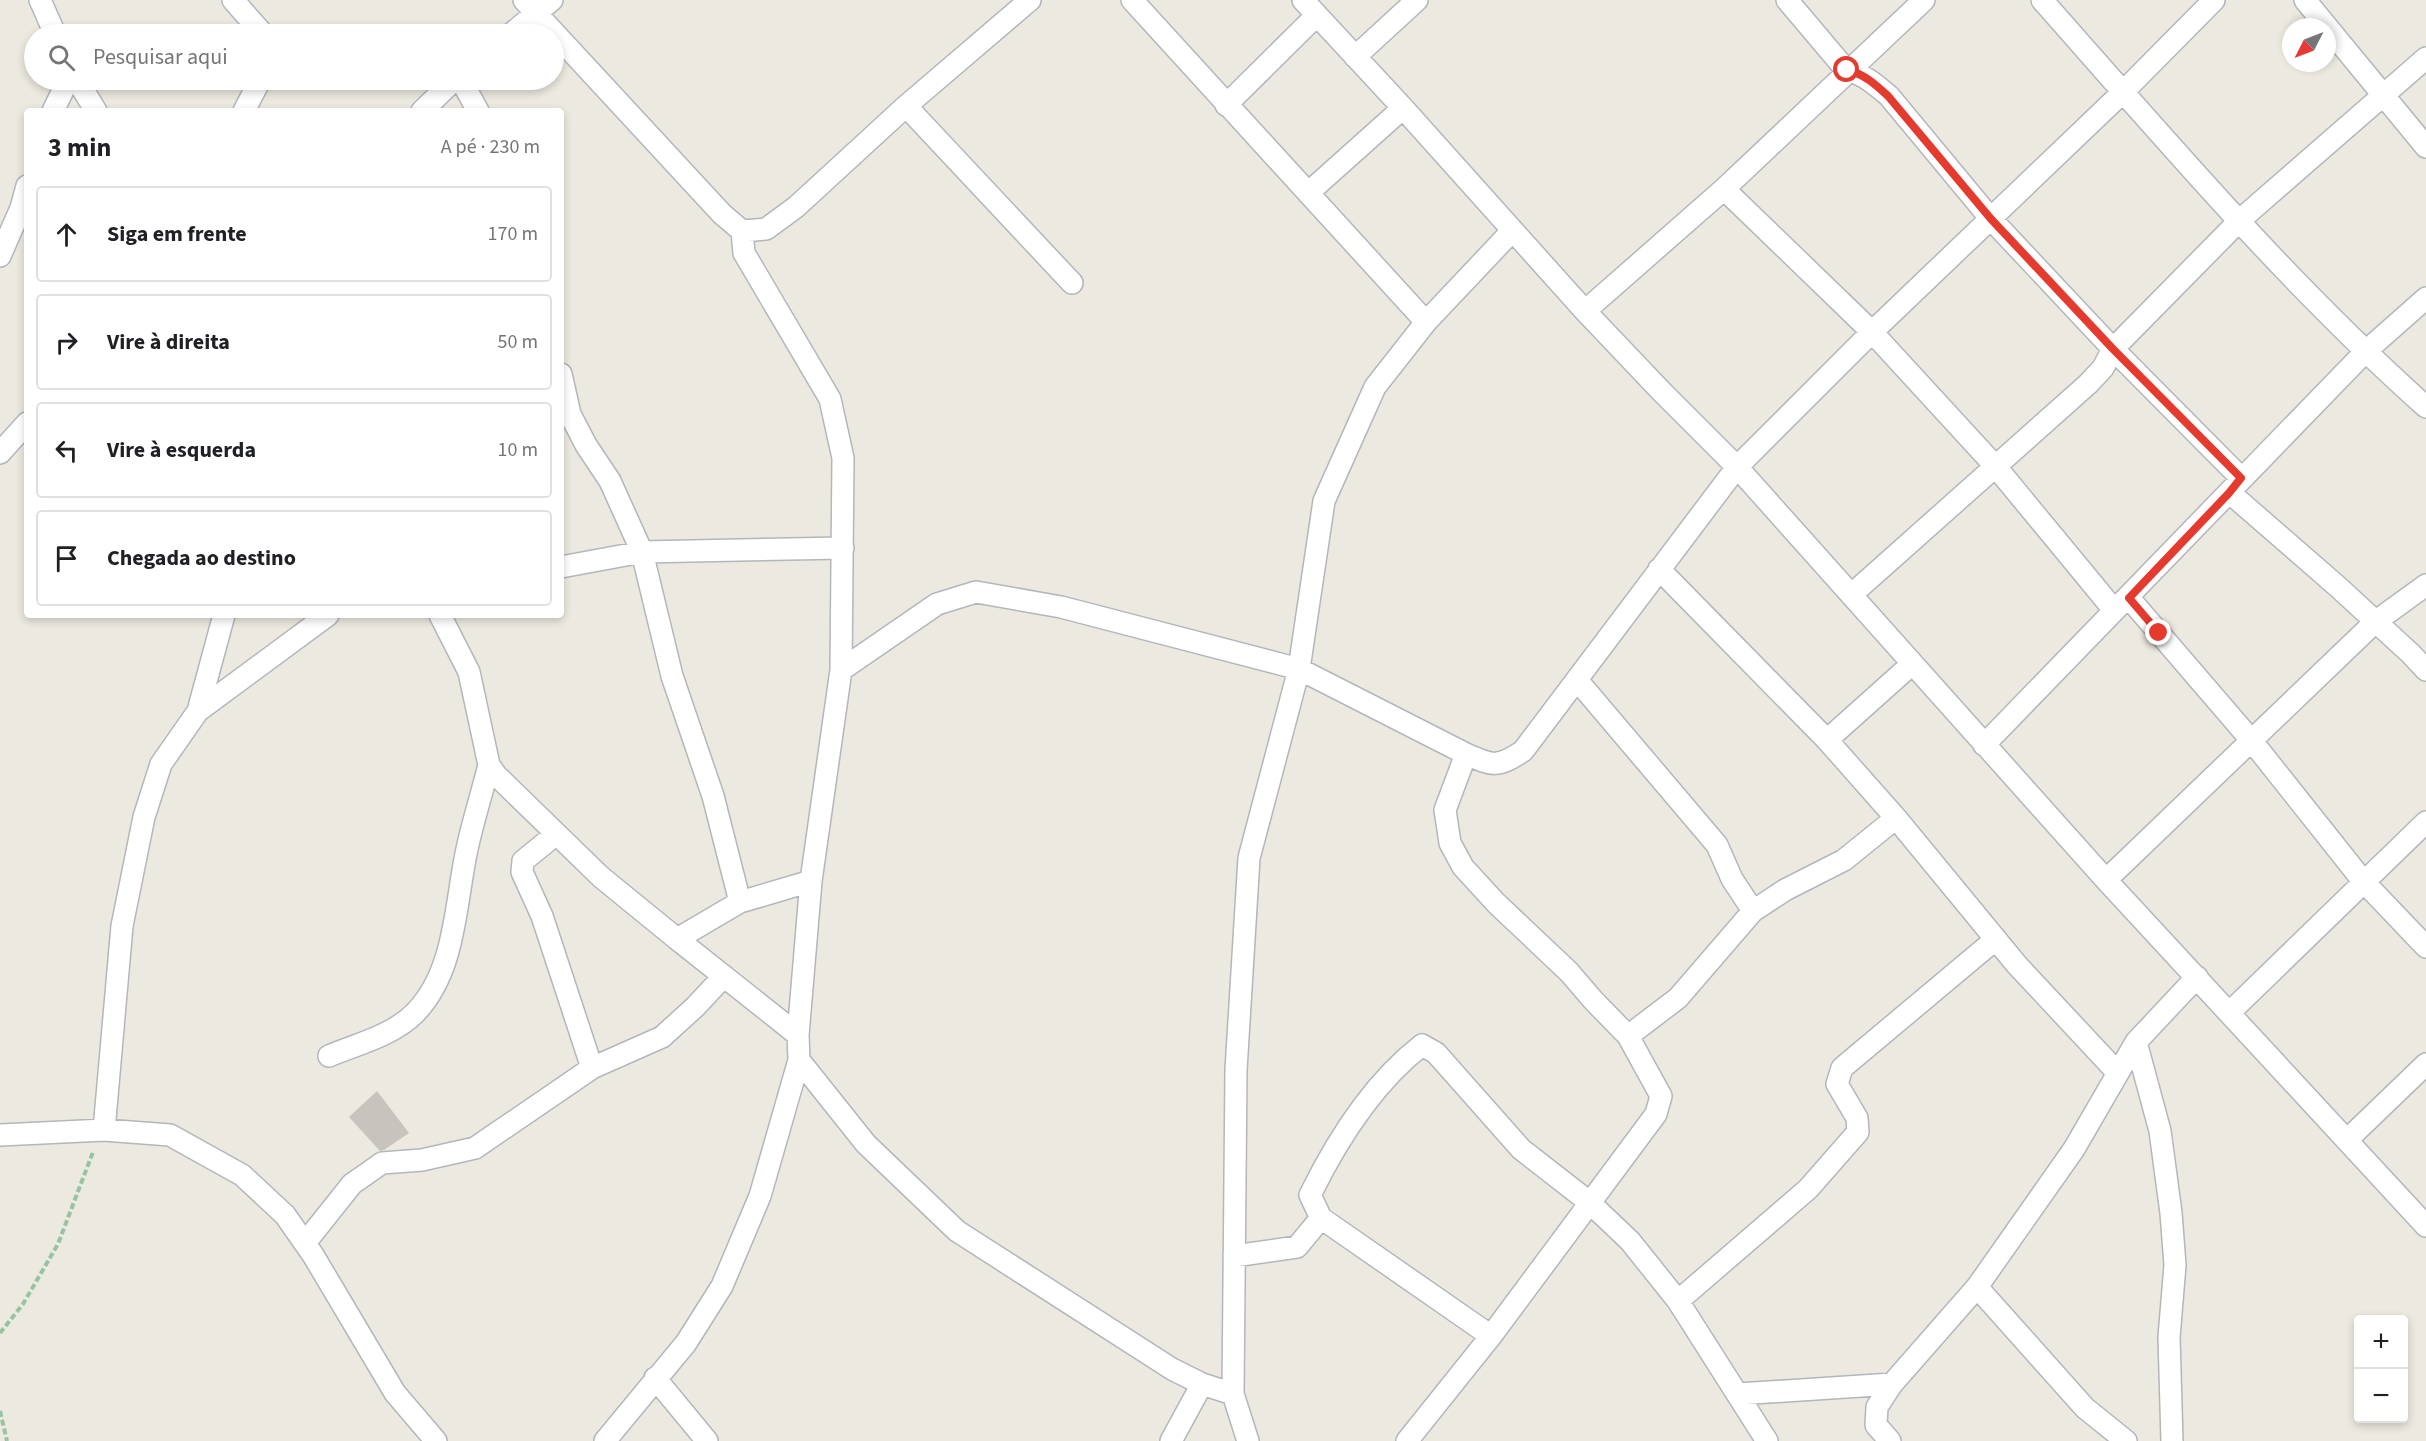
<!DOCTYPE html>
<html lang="pt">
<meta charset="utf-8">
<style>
:root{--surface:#fff;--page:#f2f2f2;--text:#202124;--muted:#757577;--line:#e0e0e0}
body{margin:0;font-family:"Source Sans 3",sans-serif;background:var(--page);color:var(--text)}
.controls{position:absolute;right:18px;bottom:18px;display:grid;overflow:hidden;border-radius:6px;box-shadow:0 3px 9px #0003}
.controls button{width:54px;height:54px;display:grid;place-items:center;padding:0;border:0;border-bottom:2px solid var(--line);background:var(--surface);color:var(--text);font:30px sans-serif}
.compass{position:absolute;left:2282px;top:18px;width:54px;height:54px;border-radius:50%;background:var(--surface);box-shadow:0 3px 9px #0003;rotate:228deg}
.stop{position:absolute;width:18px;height:18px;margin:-14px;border:4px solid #e43b2e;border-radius:50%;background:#fff}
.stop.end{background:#e43b2e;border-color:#fff;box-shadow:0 2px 6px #0008}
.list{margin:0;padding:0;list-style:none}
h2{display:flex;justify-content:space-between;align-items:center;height:78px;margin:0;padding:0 24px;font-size:26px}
h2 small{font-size:20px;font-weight:400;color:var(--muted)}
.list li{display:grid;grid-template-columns:39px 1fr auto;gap:18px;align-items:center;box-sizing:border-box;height:96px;margin:0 12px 12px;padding:0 12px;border:2px solid var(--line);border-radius:6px}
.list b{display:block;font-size:22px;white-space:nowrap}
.list em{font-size:20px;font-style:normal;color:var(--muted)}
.icon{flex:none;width:33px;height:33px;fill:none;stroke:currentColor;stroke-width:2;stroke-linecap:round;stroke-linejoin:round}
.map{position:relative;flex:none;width:2426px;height:1441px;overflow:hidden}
.search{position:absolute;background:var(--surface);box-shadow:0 3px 9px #0003;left:24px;top:24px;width:540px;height:66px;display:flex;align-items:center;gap:15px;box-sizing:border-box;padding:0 21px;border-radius:33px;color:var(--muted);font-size:22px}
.panel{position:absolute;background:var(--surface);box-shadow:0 3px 9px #0003;left:24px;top:108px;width:540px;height:510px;border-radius:6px}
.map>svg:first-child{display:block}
.building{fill:#c6c4bd}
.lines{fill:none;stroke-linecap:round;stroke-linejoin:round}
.minor-casing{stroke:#b3b6bb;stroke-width:24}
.path{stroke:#96c4a3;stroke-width:4;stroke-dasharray:6 3;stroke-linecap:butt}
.minor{stroke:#fff;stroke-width:21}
.route{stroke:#e43b2e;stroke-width:8}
</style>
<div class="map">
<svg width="2426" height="1441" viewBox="0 0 2426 1441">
<rect width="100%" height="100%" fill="#ece9e0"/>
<path class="building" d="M377 1091 409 1133 384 1150 380 1151 349 1117Z"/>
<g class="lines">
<g class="minor-casing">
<path id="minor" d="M40 0 55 34
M233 0 263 34
M524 0 722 214 742 231 766 229 796 207 906 106 1030 0
M1132 0 1426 322
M1303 0 1403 108 1585 311 1662 392 1737 467 2106 880 2426 1226
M1787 0 1847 71C1864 74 1875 84 1889 96L1991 219 2113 349 2241 478
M2042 0C2165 139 2287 283 2426 407
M2305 0 2426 147
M511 34 552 0
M1355 57 1417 0
M77 80 96 111
M461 80 478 111
M1226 105 1317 15
M906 106 1072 283
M53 111 68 80
M244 111 260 80
M422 111 454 80
M1724 189 1872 332 1996 467 2114 610
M1308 193 1403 108
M742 231 744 253 830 399 843 458 841 670 811 881 798 1035 799 1060 866 1144 957 1231 1172 1369 1202 1384 1233 1394
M0 256 21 208 27 186
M1585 311 1724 189 1924 0
M561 374 570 414 586 445 610 481 642 552 672 676 713 796 740 902
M0 453 27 423
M2230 493 2337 586 2411 654 2426 670
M561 567 642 552 843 548
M1659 569 1827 740 1896 818 2017 965 2117 1072
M1851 595 2088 384 2103 368 2113 349 2240 220 2426 58
M2129 598 2251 740 2363 881 2426 947
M440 615 469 672 489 765 496 775 601 877 677 939 740 902 811 881
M841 670 937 604 976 592 1061 607 1299 669 1466 754C1493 766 1497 768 1523 751L1737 467 1872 332 2123 92 2214 0
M1577 680 1717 845 1732 879 1753 911
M198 711 224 615
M1827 740 1912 664
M1984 745 2365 352 2426 298
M1466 754 1445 810 1450 843 1463 867 1496 903 1569 972 1593 1000 1628 1036 1678 998 1753 911 1785 890 1844 860 1896 818
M555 835 523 861 522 872 542 916 592 1068
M2106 880 2375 622 2426 585
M677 939 798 1035
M2230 1012 2426 822
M2136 1042 2160 1131 2171 1213 2175 1265 2169 1337 2172 1441
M329 1056C357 1044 392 1036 415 1013 456 971 455 904 467 849 473 821 482 793 489 765
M104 1130 122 926 144 817 161 764 198 711 328 615
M0 1135 104 1130 170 1135 242 1175 285 1215 313 1255 395 1393 436 1441
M2347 1140 2426 1064
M305 1243 352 1184 382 1163 422 1160 475 1148 592 1068 662 1037 695 1007 724 976
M1234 1256 1297 1247 1321 1218
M1977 1287 2085 1408 2126 1441
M1678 1301 1808 1189 1858 1132 1857 1118 1837 1084 1842 1068 1996 939
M1491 1336 1321 1218 1310 1195C1337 1140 1373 1083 1422 1045L1436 1053 1521 1149 1589 1202 1630 1241 1678 1301 1767 1441
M655 1378 707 1441
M1738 1394 1892 1384
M605 1441 686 1343 722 1286 760 1196 799 1060
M1171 1441 1202 1384
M1248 1441 1233 1394 1236 1070 1249 858 1299 669 1324 501 1375 387 1426 322 1512 231
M1407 1441 1491 1336 1656 1114 1661 1096 1628 1036
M1890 1441 1876 1425 1877 1407 1892 1384 1977 1287 2074 1149 2136 1042 2197 977"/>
</g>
<path class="path" d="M0 1333 23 1304 58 1244 93 1152
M0 1411 7 1441"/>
<use href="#minor" class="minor"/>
</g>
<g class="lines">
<path class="route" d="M1847 70C1864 74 1875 84 1888 96L1991 219 2113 349 2241 478 2229 493 2129 598 2159 633"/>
</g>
</svg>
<div class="controls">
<button>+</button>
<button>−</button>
</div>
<svg class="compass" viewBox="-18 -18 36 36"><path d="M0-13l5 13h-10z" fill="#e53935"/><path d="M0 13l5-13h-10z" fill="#757577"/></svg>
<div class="stop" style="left:1847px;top:70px"></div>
<div class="stop end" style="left:2159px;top:633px"></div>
<div class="search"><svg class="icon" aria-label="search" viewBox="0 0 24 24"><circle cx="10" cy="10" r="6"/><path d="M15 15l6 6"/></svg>Pesquisar aqui</div>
<section class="panel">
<h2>3 min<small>A pé · 230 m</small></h2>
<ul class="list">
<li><svg class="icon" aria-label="ahead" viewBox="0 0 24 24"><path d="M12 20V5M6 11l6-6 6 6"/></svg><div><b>Siga em frente</b></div><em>170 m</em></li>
<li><svg class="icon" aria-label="right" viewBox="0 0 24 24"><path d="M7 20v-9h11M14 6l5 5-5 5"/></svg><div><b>Vire à direita</b></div><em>50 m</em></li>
<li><svg class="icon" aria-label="left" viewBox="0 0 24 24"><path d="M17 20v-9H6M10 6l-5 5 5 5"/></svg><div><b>Vire à esquerda</b></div><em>10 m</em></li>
<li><svg class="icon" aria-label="arrive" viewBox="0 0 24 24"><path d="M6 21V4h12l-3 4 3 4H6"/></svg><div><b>Chegada ao destino</b></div></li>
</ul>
</section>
</div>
